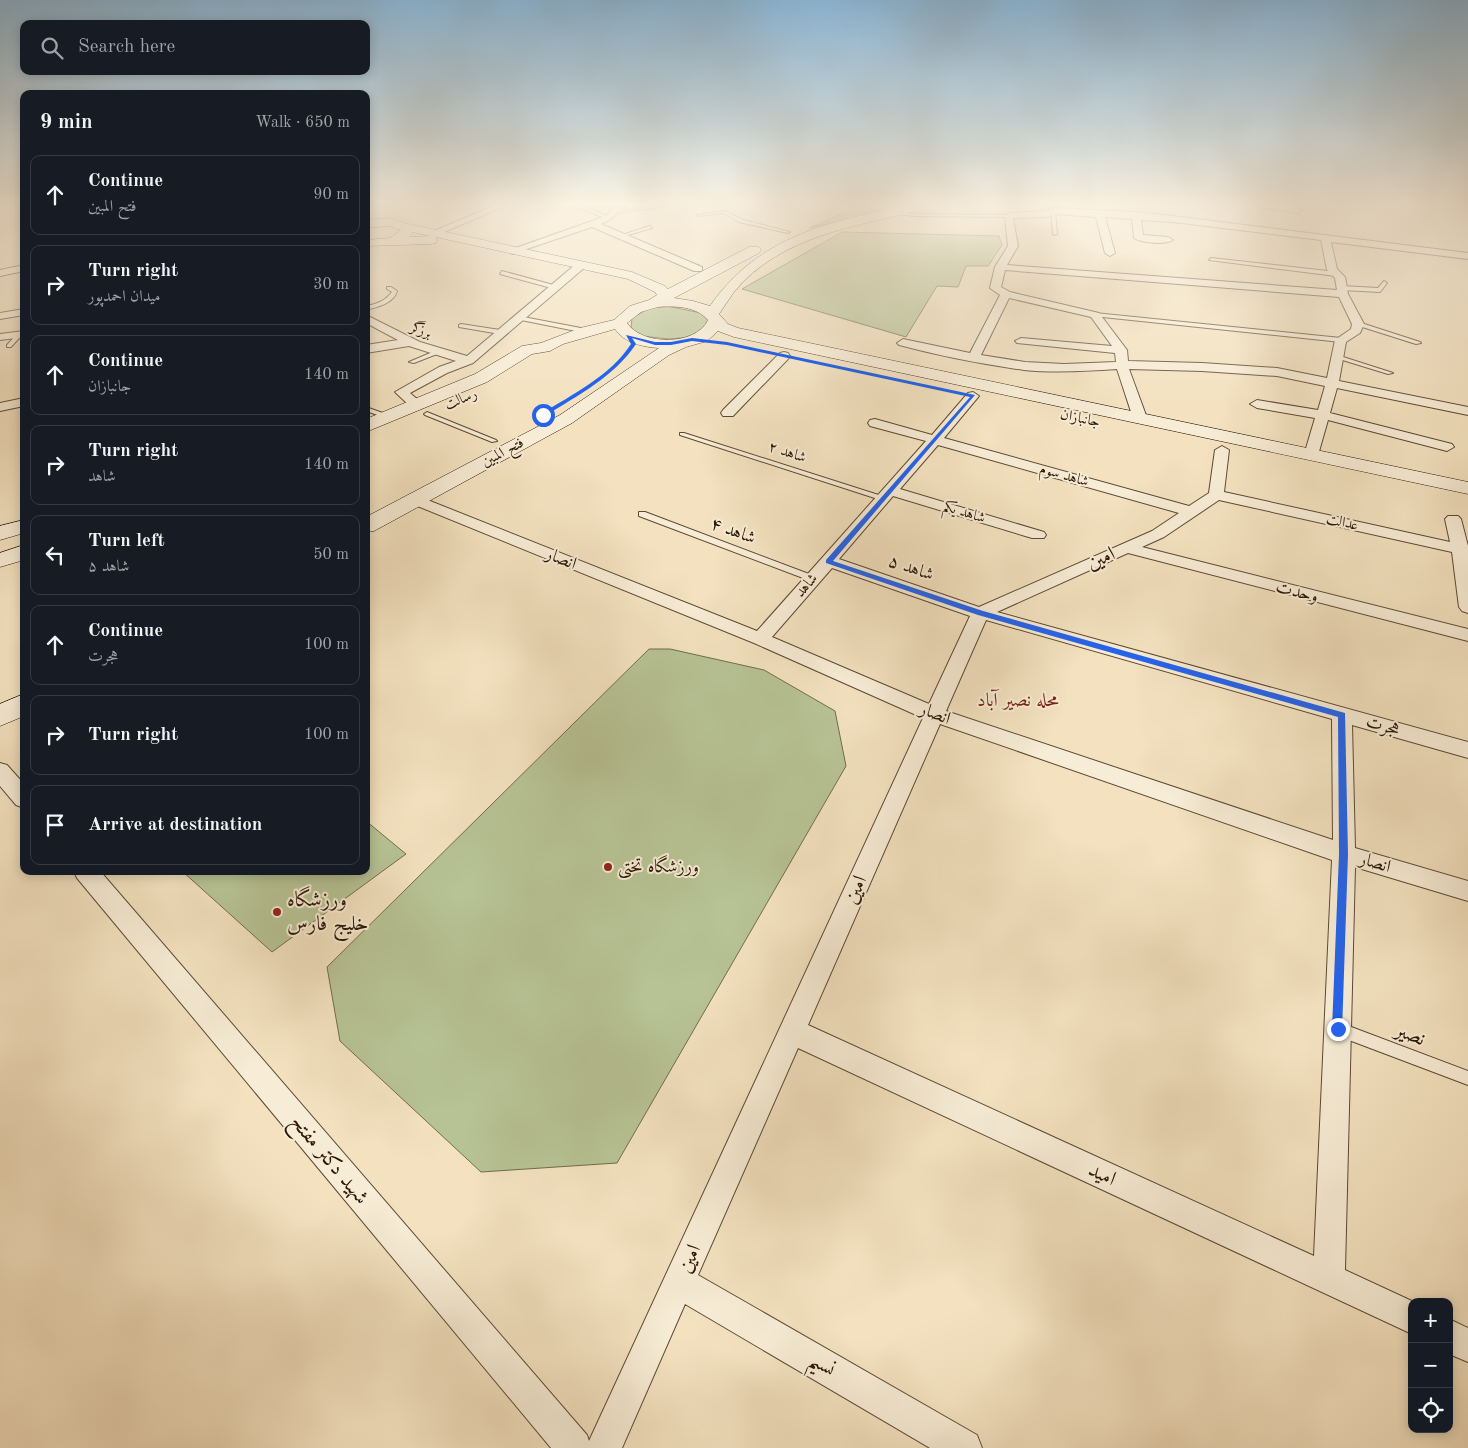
<!DOCTYPE html>
<meta charset="utf-8">
<style>
:root{--surface:#171b24;--page:#20242c;--text:#f1f3f6;--muted:#9ea1a6;--line:#363941}
body{margin:0;font-family:"Old Standard TT",Amiri,serif;background:var(--page);color:var(--text)}
.controls{position:absolute;right:15px;bottom:15px;display:grid;overflow:hidden;border-radius:10px;box-shadow:0 2px 12px #0003}
.controls button{width:45px;height:45px;display:grid;place-items:center;padding:0;border:0;border-bottom:1px solid var(--line);background:var(--surface);color:var(--text);font:25px sans-serif}
.stop{position:absolute;width:15px;height:15px;margin:-11px;border:4px solid #2563eb;border-radius:50%;background:#fff}
.stop.end{background:#2563eb;border-color:#fff;box-shadow:0 1px 5px #0008}
.list{margin:0;padding:0;list-style:none}
h2{display:flex;justify-content:space-between;align-items:center;height:65px;margin:0;padding:0 20px;font-size:21px}
h2 small{font-size:16px;font-weight:400;color:var(--muted)}
.list li{display:grid;grid-template-columns:32px 1fr auto;gap:15px;align-items:center;box-sizing:border-box;height:80px;margin:0 10px 10px;padding:0 10px;border:1px solid var(--line);border-radius:10px}
.list b{display:block;font-size:19px;white-space:nowrap}
.list p{margin:0;font-size:16px;white-space:nowrap;color:var(--muted)}
.list em{font-size:16px;font-style:normal;color:var(--muted)}
.icon{flex:none;width:28px;height:28px;fill:none;stroke:currentColor;stroke-width:2;stroke-linecap:round;stroke-linejoin:round}
.map{position:relative;flex:none;width:1468px;height:1448px;overflow:hidden}
.search{position:absolute;background:var(--surface);box-shadow:0 2px 12px #0003;left:20px;top:20px;width:350px;height:55px;display:flex;align-items:center;gap:12px;box-sizing:border-box;padding:0 18px;border-radius:10px;color:var(--muted);font-size:19px}
.panel{position:absolute;background:var(--surface);box-shadow:0 2px 12px #0003;left:20px;top:90px;width:350px;height:785px;border-radius:10px}
.map>svg:first-child{display:block}
.green{fill:#b7c395;stroke:#716c4c}
.lines{fill:none;stroke-linecap:round;stroke-linejoin:round}
.lane-casing{stroke:#5d4933;stroke-width:2}
.street-casing{stroke:#5d4933;stroke-width:2}
.secondary-casing{stroke:#2b1604;stroke-width:1}
.lane{fill:#f7ecd5;fill-rule:evenodd}
.street{fill:#f7ecd5;fill-rule:evenodd}
.secondary{fill:#f7ecd5;fill-rule:evenodd}
.route{fill:#2563eb}
.poi-dot{fill:#8f2418;stroke:#f7ecd5;stroke-width:2}
.labels{text-anchor:middle;dominant-baseline:central;stroke-width:4;stroke-linejoin:round;paint-order:stroke}
.far-street-label{font-size:15px;fill:#2b1604;stroke:#f7ecd5}
.street-label{font-size:18px;fill:#2b1604;stroke:#f7ecd5}
.poi-label{font-size:18px;fill:#2b1604;stroke:#f7ecd5;text-anchor:start}
.neighbourhood-label{font-size:19px;fill:#7a1f14;stroke:#f7ecd5}
.near-street-label{font-size:21px;fill:#2b1604;stroke:#f7ecd5}
.near-poi-label{font-size:21px;fill:#2b1604;stroke:#f7ecd5;text-anchor:start}
</style>
<div class="map">
<svg width="1468" height="1448" viewBox="0 0 1468 1448">
<rect width="100%" height="100%" fill="#f3e1bf"/>
<filter id="stains"><feTurbulence type="fractalNoise" baseFrequency=".004" numOctaves="4"/><feColorMatrix values="0 0 0 0 .2 0 0 0 0 .09 0 0 0 0 .02 0 0 0 .5 -.17"/></filter>
<radialGradient id="worn" r=".72"><stop offset=".6" stop-color="#630" stop-opacity="0"/><stop offset="1" stop-color="#630" stop-opacity=".3"/></radialGradient>
<path class="green" d="M863 204 872 209 885 211 810 228Z
M842 232 999 236 1002 245 988 266H966L958 287 937 286 906 337 742 289Z
M667 306 701 313 709 322 693 337 668 339 642 336 631 328 632 318 650 308Z
M649 649H670L764 670 835 711 846 766 617 1163 481 1172 340 1041 327 967Z
M366 821 406 854 272 952 182 871H366Z"/>
<g class="lines">
<g class="lane-casing">
<path id="lane" d="M484 204H492L501 207 499 208Z
M849 204H854L852 205Z
M577 205H581L611 218 607 219 577 207Z
M665 205 663 207 613 213 611 212Z
M1053 210 1055 211 1057 234 1055 235 1053 234 1051 211Z
M725 211 743 220 790 232 788 233 739 222 724 213 699 216 697 215Z
M893 211 913 214 1009 215 1011 216 1009 217 913 216 891 213Z
M650 226 652 228 621 237 619 236Z
M1211 258 1336 272 1339 274 1336 276 1209 260Z
M502 271 557 286 558 287 555 289 500 274Z
M1384 281 1387 283 1380 292 1342 290 1339 288 1342 286 1378 288Z
M387 287H391L397 291C394 303 378 307 366 310V306C377 304 385 301 392 292L387 289Z
M1095 313 1341 338 1344 340 1341 342 1093 316V314Z
M518 316 586 329 589 331 586 333 516 319 515 318Z
M1358 322 1420 342 1421 343 1416 344 1356 325V323Z
M461 324 500 330 503 332 500 334 459 327V325Z
M17 334 22 335 11 347H7V345Z
M435 351 437 352V354L414 363 409 362Z
M1336 356H1340L1393 373 1388 374 1336 358Z
M366 407 391 416 392 417 389 419 366 411Z
M427 412 496 440 497 441 492 442 425 415 424 414Z
M680 433H684L888 498 887 500H881L680 435Z
M639 512H645L817 577 818 579 817 581H811L639 516Z
M1338 1022 1468 1071V1085L1333 1034 1331 1029 1333 1024Z"/>
</g>
<g class="street-casing">
<path id="street" d="M498 204H510L437 235H431L429 233Z
M616 204H626C617 213 612 220 601 224L702 267V271H694L592 227 515 253 512 254 507 251 606 216Z
M1255 204C1269 204 1291 202 1302 210L1298 213 1259 207Z
M1053 208 1136 212 1173 216 1468 253V259L1331 242 1337 269 1345 277 1348 294 1364 324 1360 333 1346 342 1339 381 1468 407V415L1337 388 1330 413 1452 444 1454 447 1447 451 1328 420 1318 455 1316 458H1306L1304 455 1315 418 1257 408 1250 404 1257 400 1318 410 1325 386 1277 376 1202 371 1129 369 1147 418 1140 422 1133 418 1117 369C1086 371 1055 373 1024 370 982 364 940 356 899 345L897 343 903 339 970 353 1000 295 990 288 995 267 1008 246 1005 216 1009 213 1045 211ZM1054 214 1096 217 1105 253 1110 256 1115 253 1105 217 1132 219 1134 238C1141 243 1166 245 1173 240L1168 237 1143 235 1141 220 1173 222 1321 240 1327 270 1335 278 1337 290 1007 265 1018 246 1013 218 1046 217ZM1005 270 1339 297 1352 324 1351 329 1335 340 1327 378 1277 368 1202 363 1128 361 1127 350 1099 313 1010 292 1001 287ZM1009 298 1091 317 1112 346 1021 338 1015 341 1017 343 1115 353 1116 362 1064 364 1025 362 981 355Z
M580 263 584 264V268L473 363 447 373 410 393 424 405 422 408H412L395 392 439 367 456 361 409 346 366 353V345L398 340 366 323V315L420 342 467 356 576 264Z
M24 265V271L0 276V270Z
M24 309V315L0 319V313Z
M24 331V337L0 340V334Z
M784 352 788 353 790 356 788 359 733 416H723L721 413 723 410 780 353Z
M973 392 979 396 944 438 1189 506 1209 493 1215 450 1222 446 1229 450 1224 492 1450 542 1445 519 1448 516H1458L1461 519 1468 546V613L1462 611 1459 607 1452 552 1219 500 1164 537 1142 547 1468 629V641L1128 553 997 612 1468 742V758L1352 725 1355 848 1468 881V901L1355 867 1345 1270 1414 1302H1412V1334L798 1048 698 1275 977 1435 982 1448H930L685 1304 622 1448H551L77 878 74 871H100L587 1435 589 1441 923 718 754 643 410 503 407 500 410 497H420L757 631 926 441 870 426 868 423 870 420 875 419 932 435 968 393ZM938 445 1179 513 1152 531 979 607 839 559 893 496 1032 538H1044L1046 535 1044 532 900 489ZM832 568 970 616 929 704 772 637ZM986 620 1332 719 1333 840 946 711ZM940 724 1332 860 1314 1256 808 1025Z
M24 398V406L0 411V403Z
M0 763 7 765 24 784V808L16 805 0 786Z
M1449 1319 1468 1328V1362L1449 1354Z"/>
</g>
<g class="secondary-casing">
<path id="secondary" d="M913 204H921L923 207 921 210C856 226 780 236 734 292 729 299 724 307 719 314L728 324 738 328 1468 482V494L734 337 718 331 707 341 686 347 669 355 572 423 374 531 366 532V517L560 415 659 348C643 347 624 343 615 329L563 344 550 351 532 354 487 382 366 432V419L475 374 522 346 541 343 580 328 614 320 630 306 649 300 657 295 655 292 628 279 436 237 437 240 436 243 431 244 367 246V240L390 238 401 230 389 226 366 228V220L390 218 408 224 632 272 665 286 668 289 749 247H759L761 250 759 253 674 298 693 301 710 306C760 234 833 221 913 204ZM412 232 430 236 409 237ZM658 307C675 306 696 306 708 320 696 346 642 346 627 323L641 312Z
M24 520V533L0 540V526Z
M24 545V560L0 567V553Z
M24 694V716L0 726V704Z"/>
</g>
<use href="#lane" class="lane"/>
<use href="#street" class="street"/>
<use href="#secondary" class="secondary"/>
</g>
<linearGradient id="sky" x2="0" y2="1"><stop stop-color="#8bb7d7"/><stop offset="0.5" stop-color="#faf2e2"/><stop offset="1" stop-color="#faf2e2" stop-opacity="0"/></linearGradient>
<rect width="1468" height="407" fill="url(#sky)"/>
<path class="route" d="M626 335 655 342H671L692 338 727 342 975 395 833 561 983 611 1345 713 1348 854 1342 1032 1338 1034 1334 1032 1332 1029 1339 854 1338 717 978 615 826 563V560L970 397 727 345 692 341 671 345H655L632 338 636 344C614 377 578 395 545 416H541V414C573 394 610 376 631 344Z"/>
<g class="poi-dot">
<circle cx="608" cy="867" r="5"/>
<circle cx="277" cy="912" r="5"/>
</g>
<g class="labels">
<g class="far-street-label">
<text transform="translate(421 331) rotate(23)">برزگر</text>
<text transform="translate(461 400) rotate(-22)">رسالت</text>
<text transform="translate(1080 419) rotate(12)">جانبازان</text>
<text transform="translate(503 453) rotate(-28)">فتح المبین</text>
<text transform="translate(787 453) rotate(18)">شاهد ۲</text>
<text transform="translate(1064 476) rotate(16)">شاهد سوم</text>
<text transform="translate(964 513) rotate(17)">شاهد یکم</text>
<text transform="translate(1342 523) rotate(13)">عدالت</text>
<text transform="translate(807 586) rotate(-49)">شاهد</text>
</g>
<g class="street-label">
<text transform="translate(733 531) rotate(20)">شاهد ۴</text>
<text transform="translate(561 559) rotate(22)">انصار</text>
<text transform="translate(911 568) rotate(19)">شاهد ۵</text>
<text transform="translate(1297 592) rotate(14)">وحدت</text>
<text transform="translate(935 714) rotate(21)">انصار</text>
<text transform="translate(1383 726) rotate(16)">هجرت</text>
<text transform="translate(1375 863) rotate(17)">انصار</text>
</g>
<g class="poi-label">
<text x="618" y="867">ورزشگاه تختی</text>
</g>
<g class="neighbourhood-label">
<text x="1018" y="701">محله نصیر آباد</text>
</g>
<g class="near-street-label">
<text transform="translate(1101 559) rotate(-24)">امین</text>
<text transform="translate(856 890) rotate(-66)">امین</text>
<text transform="translate(1410 1035) rotate(21)">نصیر</text>
<text transform="translate(329 1160) rotate(50)">شهید دکتر مفتح</text>
<text transform="translate(1102 1175) rotate(25)">امید</text>
<text transform="translate(690 1259) rotate(-66)">امین</text>
<text transform="translate(822 1365) rotate(30)">نسیم</text>
</g>
<g class="near-poi-label">
<text x="287" y="900">ورزشگاه<tspan x="287" dy="24">خلیج فارس</tspan></text>
</g>
</g>
<rect width="100%" height="100%" filter="url(#stains)"/>
<rect width="100%" height="100%" fill="url(#worn)"/>
</svg>
<div class="controls">
<button>+</button>
<button>−</button>
<button><svg class="icon" aria-label="locate" viewBox="0 0 24 24"><circle cx="12" cy="12" r="6"/><path d="M12 2v4M12 18v4M2 12h4M18 12h4"/></svg></button>
</div>
<div class="stop" style="left:543px;top:415px"></div>
<div class="stop end" style="left:1338px;top:1029px"></div>
<div class="search"><svg class="icon" aria-label="search" viewBox="0 0 24 24"><circle cx="10" cy="10" r="6"/><path d="M15 15l6 6"/></svg>Search here</div>
<section class="panel">
<h2>9 min<small>Walk · 650 m</small></h2>
<ul class="list">
<li><svg class="icon" aria-label="ahead" viewBox="0 0 24 24"><path d="M12 20V5M6 11l6-6 6 6"/></svg><div><b>Continue</b><p>فتح المبین</p></div><em>90 m</em></li>
<li><svg class="icon" aria-label="right" viewBox="0 0 24 24"><path d="M7 20v-9h11M14 6l5 5-5 5"/></svg><div><b>Turn right</b><p>میدان احمدپور</p></div><em>30 m</em></li>
<li><svg class="icon" aria-label="ahead" viewBox="0 0 24 24"><path d="M12 20V5M6 11l6-6 6 6"/></svg><div><b>Continue</b><p>جانبازان</p></div><em>140 m</em></li>
<li><svg class="icon" aria-label="right" viewBox="0 0 24 24"><path d="M7 20v-9h11M14 6l5 5-5 5"/></svg><div><b>Turn right</b><p>شاهد</p></div><em>140 m</em></li>
<li><svg class="icon" aria-label="left" viewBox="0 0 24 24"><path d="M17 20v-9H6M10 6l-5 5 5 5"/></svg><div><b>Turn left</b><p>شاهد ۵</p></div><em>50 m</em></li>
<li><svg class="icon" aria-label="ahead" viewBox="0 0 24 24"><path d="M12 20V5M6 11l6-6 6 6"/></svg><div><b>Continue</b><p>هجرت</p></div><em>100 m</em></li>
<li><svg class="icon" aria-label="right" viewBox="0 0 24 24"><path d="M7 20v-9h11M14 6l5 5-5 5"/></svg><div><b>Turn right</b></div><em>100 m</em></li>
<li><svg class="icon" aria-label="arrive" viewBox="0 0 24 24"><path d="M6 21V4h12l-3 4 3 4H6"/></svg><div><b>Arrive at destination</b></div></li>
</ul>
</section>
</div>
